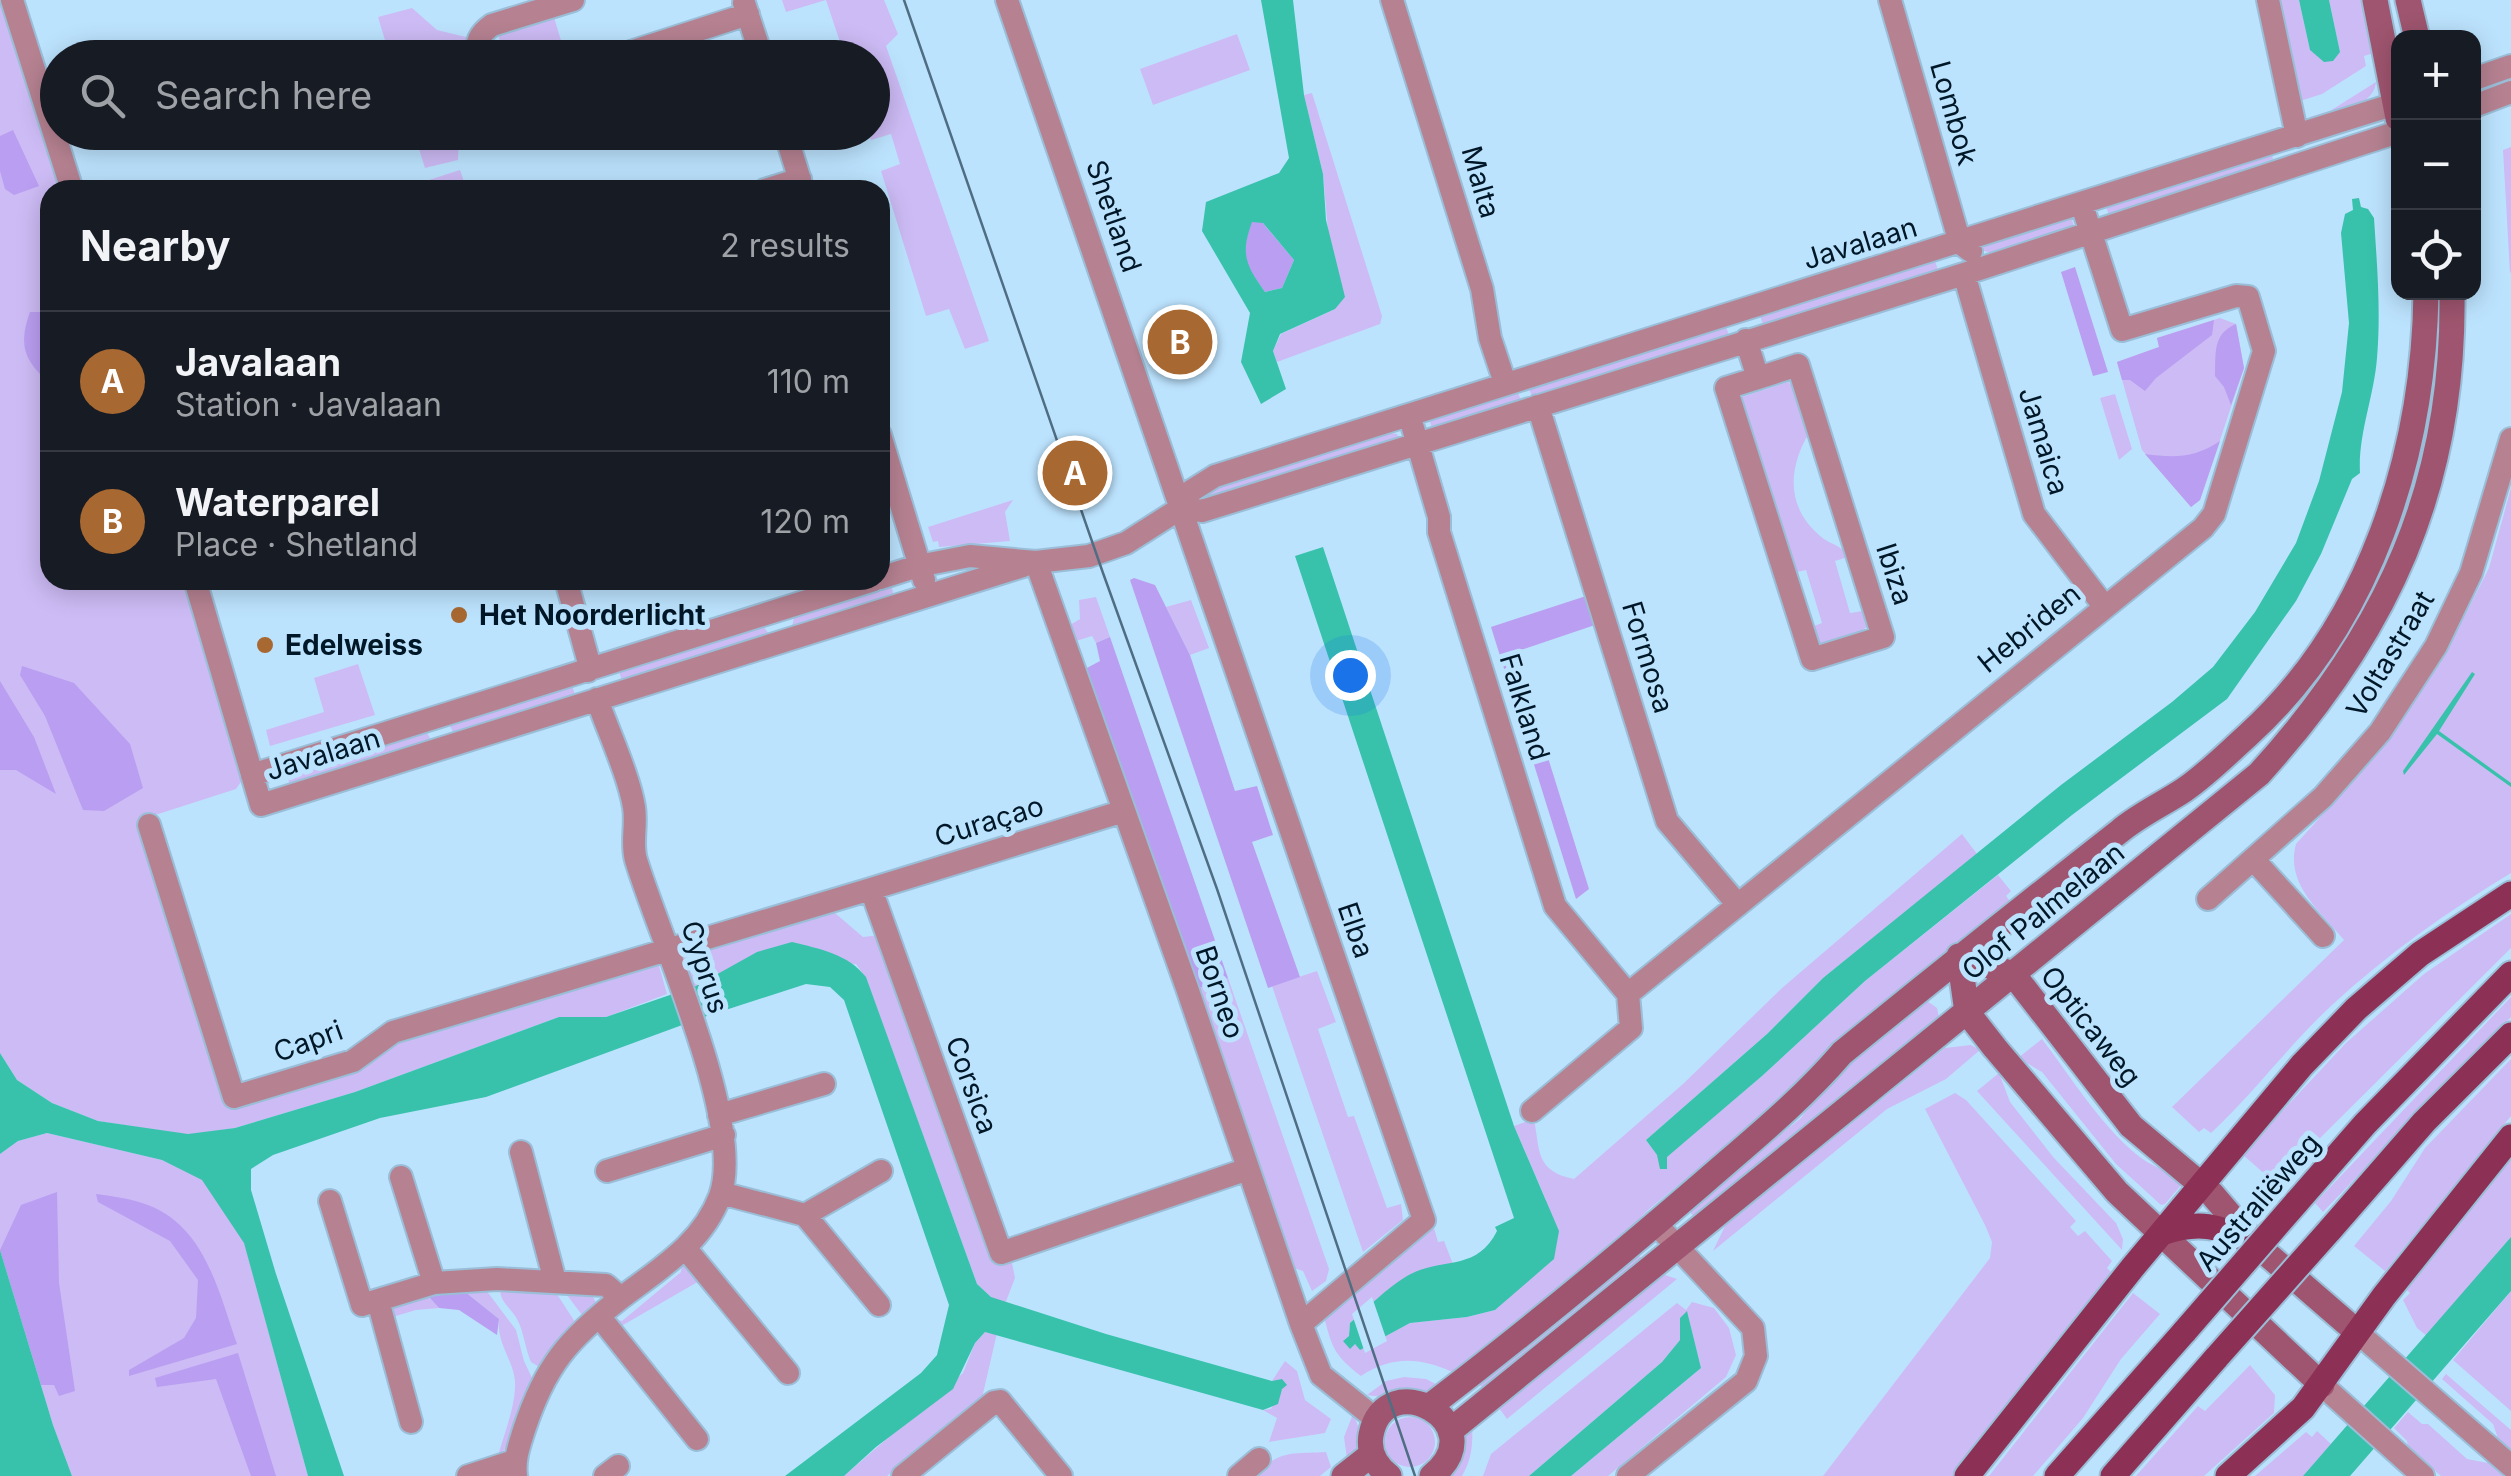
<!DOCTYPE html>
<meta charset="utf-8">
<style>
:root{--surface:#171b24;--page:#242831;--text:#f1f3f6;--muted:#9ea1a6;--line:#363941;--accent:#a86831}
body{margin:0;font-family:Inter,sans-serif;background:var(--page);color:var(--text)}
.controls{position:absolute;right:30px;top:30px;display:grid;overflow:hidden;border-radius:20px;box-shadow:0 5px 25px #0003}
.controls button{width:90px;height:90px;display:grid;place-items:center;padding:0;border:0;border-bottom:2px solid var(--line);background:var(--surface);color:var(--text);font:50px sans-serif}
.you{position:absolute;left:1350px;top:675px;width:35px;height:35px;margin:-25px;border:8px solid #fff;border-radius:50%;background:#1a73e8;box-shadow:0 0 0 15px #1a73e833}
.badge{display:grid;place-items:center;width:65px;height:65px;border-radius:50%;background:var(--accent);color:#fff;font-size:32px;font-weight:700}
.pin{position:absolute;translate:-50% -50%;border:5px solid #fff;box-shadow:0 2px 10px #0006}
.list{margin:0;padding:0;list-style:none}
h2{display:flex;justify-content:space-between;align-items:center;height:130px;margin:0;padding:0 40px;font-size:42px}
h2 small{font-size:32px;font-weight:400;color:var(--muted)}
.list li{display:grid;grid-template-columns:65px 1fr auto;gap:30px;align-items:center;box-sizing:border-box;height:140px;padding:0 40px;border-top:2px solid var(--line)}
.list b{display:block;font-size:38px;white-space:nowrap}
.list p{margin:0;font-size:32px;white-space:nowrap;color:var(--muted)}
.list em{font-size:32px;font-style:normal;color:var(--muted)}
.icon{flex:none;width:55px;height:55px;fill:none;stroke:currentColor;stroke-width:2;stroke-linecap:round;stroke-linejoin:round}
.map{position:relative;flex:none;width:2511px;height:1476px;overflow:hidden}
.search{position:absolute;background:var(--surface);box-shadow:0 5px 25px #0003;left:40px;top:40px;width:850px;height:110px;display:flex;align-items:center;gap:25px;box-sizing:border-box;padding:0 35px;border-radius:55px;color:var(--muted);font-size:38px}
.panel{position:absolute;background:var(--surface);box-shadow:0 5px 25px #0003;left:40px;top:180px;width:850px;height:410px;border-radius:30px}
.map>svg:first-child{display:block}
.green{fill:#cdbbf5}
.forest{fill:#ba9ef1}
.water{fill:#38c2ab;fill-rule:evenodd}
.pier{fill:#bce3fe}
.lines{fill:none;stroke-linecap:round;stroke-linejoin:round}
.street-casing{stroke:#9abed7;stroke-width:26}
.secondary-casing{stroke:#9abed7;stroke-width:29}
.primary-casing{stroke:#9abed7;stroke-width:29}
.street{stroke:#b68292;stroke-width:22}
.secondary{stroke:#9f556f;stroke-width:25}
.primary{stroke:#8c3155;stroke-width:25}
.tram{stroke:#506e83;stroke-width:2.5}
.primary-bridge-casing{stroke:#9abed7;stroke-width:29;stroke-linecap:butt}
.primary-bridge{stroke:#8c3155;stroke-width:25}
.poi-dot{fill:#a86831;stroke:#bce3fe;stroke-width:4}
.labels{text-anchor:middle;dominant-baseline:central;stroke-width:10;stroke-linejoin:round;paint-order:stroke}
.street-label{font-size:28px;fill:#001727;stroke:#bce3fe}
.poi-label{font-size:28px;font-weight:bold;fill:#001727;stroke:#bce3fe;text-anchor:start}
</style>
<div class="map">
<svg width="2511" height="1476" viewBox="0 0 2511 1476">
<rect width="100%" height="100%" fill="#bce3fe"/>
<path class="green" d="M0 0 61 190H50V580H182L243 779 236 789 149 817 143 837 229 1108 358 1068 399 1041 651 964 659 966 667 994 606 1017H559L355 1092 235 1128 188 1135 98 1121 52 1103 17 1080 0 1053Z
M782 0H884L898 34 886 46 989 341 965 349 949 309 926 316 881 171 900 164 891 134 871 140 869 133 872 132V58L845 57 826 0 786 12Z
M2275 0H2299L2310 50 2340 52 2329 0H2365L2377 52 2364 56 2366 66 2322 94 2297 102Z
M412 8 437 30 470 38V57H452L438 48 426 47 407 57H390L378 17Z
M553 14 566 57H505L497 31Z
M1237 34 1250 70 1153 105 1140 69Z
M2376 82C2374 108 2333 112 2311 119L2310 117 2330 111Z
M1312 93 1382 316 1380 324 1277 362 1273 351 1281 334 1335 309 1323 174 1304 95Z
M414 133H459L458 160 425 168Z
M2511 147V272L2510 273 2503 150Z
M2271 151 2273 159 2242 169 2220 185 2110 217 2106 207Z
M460 170 467 190H432L429 180Z
M2051 219 2072 220 2074 226 1997 255 1972 247Z
M1934 258 1939 273 1764 327 1759 313Z
M2220 318 2236 324 2244 368 2200 500 2191 507 2142 450 2117 362 2159 347 2157 338Z
M1725 324 1730 338 1533 400 1528 385Z
M1788 382 1794 387 1809 433C1787 470 1786 510 1824 539 1834 546 1842 545 1848 557L1835 561 1850 613 1863 611 1867 627C1851 638 1837 642 1818 644L1809 628 1822 623 1806 570 1793 573 1740 404 1742 397Z
M1517 389 1522 404 1432 429 1429 418Z
M2115 394 2132 449 2119 460 2100 398Z
M1382 432 1397 434 1399 439 1212 501 1208 491 1261 470Z
M2511 488V873C2448 911 2386 955 2332 1005 2289 1045 2254 1093 2211 1133L2204 1128 2199 1132 2172 1107 2344 940C2320 911 2285 884 2296 844L2379 752 2441 662 2489 568Z
M1013 500 1005 512 1010 541 939 547 938 541 933 542 928 527Z
M891 585 895 600 795 629 792 626 795 614Z
M1096 597 1110 637 1096 643 1092 636 1076 641 1070 625 1080 619 1079 600Z
M1191 600 1209 648 1190 655 1166 607Z
M763 626 769 634 767 638 623 685 619 671Z
M358 664 375 715 270 746 266 730 324 712 314 678Z
M571 683 577 700 462 735 453 732 450 726 453 721Z
M425 729 432 742 291 790 287 774Z
M1962 834 1977 854 1823 978 1767 1034 1646 1140 1657 1155 1666 1157 1762 1076 1865 981 1998 875 2011 891 2006 896 2012 904 1802 1084 1648 1210 1600 1258 1468 1367 1463 1363 1452 1372C1420 1357 1391 1356 1361 1376 1335 1356 1332 1348 1324 1317L1434 1228 1438 1242 1444 1241 1453 1264C1406 1270 1384 1293 1350 1323L1349 1336 1344 1340 1350 1348 1355 1344 1361 1349 1410 1323 1467 1317 1495 1310 1521 1286 1546 1200 1514 1126 1534 1119C1540 1150 1535 1171 1574 1179L1683 1084 1782 988Z
M826 911 835 913 863 937 880 935 1000 1262 1012 1263 1015 1278 1005 1304 991 1297 977 1284 866 978 856 964 693 987 683 960 686 951Z
M2511 914V948L2275 1183 2242 1154 2346 1043 2424 974Z
M1317 971 1336 1022 1318 1029 1348 1117 1354 1116 1387 1208 1401 1204 1403 1220 1363 1252 1272 986Z
M1228 978 1329 1269 1326 1281 1312 1291 1303 1271 1291 1267 1196 989Z
M2511 997V1017L2323 1212 2315 1203Z
M1927 1001 1937 1008 1939 1017 1933 1028 1697 1217 1691 1214 1692 1206 1801 1118 1835 1071Z
M2042 1039C2071 1077 2099 1123 2136 1154 2151 1167 2169 1170 2183 1183L2165 1204 2161 1205 2116 1164 2042 1072 2018 1058Z
M1971 1045 1980 1050 1946 1079 1887 1109 1713 1251 1725 1226 1945 1048Z
M2511 1059V1116L2385 1271 2354 1246 2391 1201 2425 1148Z
M1999 1073 2010 1102 2054 1158 2116 1223 2123 1239 2122 1250 1977 1091Z
M1955 1093 1966 1100 2076 1221 2070 1227 2078 1236 2085 1231 2112 1261 2107 1268 2113 1274 1952 1476H1823L1990 1258 1992 1242 1985 1225 1925 1109Z
M47 1133 162 1160 202 1179 244 1242 308 1476H72L53 1425 0 1250V1154L18 1141Z
M2511 1157V1237L2427 1336 2417 1328 2403 1300 2410 1293 2405 1288Z
M1634 1253 1647 1261 1486 1392 1475 1379Z
M682 1263 701 1280 618 1328 615 1319 622 1321 681 1272Z
M1665 1275 1677 1279 1507 1419 1496 1404 1647 1279Z
M500 1289 555 1291 575 1322 574 1327 541 1368 531 1362C525 1348 524 1332 517 1319 510 1307 500 1302 500 1289Z
M486 1290 516 1330 524 1361 533 1380C521 1406 517 1438 497 1459 503 1437 514 1411 515 1388 517 1363 496 1346 499 1319L464 1291Z
M568 1291 591 1292 598 1308 585 1319 567 1295Z
M2511 1291V1411L2453 1360Z
M2133 1293 2160 1314 2121 1359 2083 1418 2033 1476H1989Z
M429 1297 439 1308 416 1310 389 1318V1308Z
M1692 1302 1714 1308 1729 1328 1736 1355 1726 1377 1608 1476H1571L1701 1368 1687 1312 1680 1319V1340L1662 1362 1529 1476H1483L1491 1454 1677 1303 1686 1310Z
M985 1332 997 1333 982 1398 887 1476H844L963 1373 975 1343Z
M1285 1361 1297 1371 1305 1400 1331 1419 1325 1433 1269 1442 1277 1418 1263 1410 1271 1409 1282 1389 1272 1381Z
M2250 1365 2275 1395 2274 1413 2204 1476H2136L2198 1406 2205 1411Z
M2446 1374 2511 1430V1454L2500 1444 2493 1424 2442 1379Z
M1404 1377 1426 1379 1442 1387C1422 1396 1388 1399 1367 1395L1386 1381Z
M2408 1412 2422 1424H2428L2467 1459 2488 1463 2503 1476H2441L2408 1447 2407 1441 2394 1428Z
M1353 1414C1362 1431 1362 1445 1347 1459L1344 1437Z
M1385 1442a25 25 0 1 1 50 0a25 25 0 1 1-50 0Z
M1472 1425C1473 1444 1472 1459 1462 1476H1449C1459 1460 1460 1441 1472 1425Z
M2317 1431 2331 1444 2303 1476H2255L2306 1432 2312 1437Z
M1326 1452 1331 1467 1320 1476H1256C1278 1449 1294 1454 1326 1452Z"/>
<path class="forest" d="M13 130 39 186 14 195 5 189 0 171V136Z
M1251 222H1262L1294 260 1282 288 1265 292C1244 262 1240 259 1251 222Z
M2075 267 2108 372 2093 376 2061 272Z
M30 312H50V384C24 360 18 346 30 312Z
M2214 320 2212 335 2156 378 2145 391 2130 380H2122L2117 362 2159 347 2157 338Z
M2236 324 2244 368 2231 405 2224 387 2215 376C2216 354 2212 334 2236 324Z
M2220 441 2200 500 2191 507 2145 454C2174 458 2195 458 2220 441Z
M1134 578 1155 585 1190 655 1235 791 1257 786 1273 835 1252 842 1300 977 1268 988 1130 580Z
M1586 596 1595 625 1515 652 1589 889 1576 899 1491 627Z
M1110 637 1228 978 1196 989 1085 669 1100 661 1096 643Z
M22 666 74 683 130 744 143 788 104 811 83 810 45 716 20 675Z
M0 681 34 737 56 794 16 770H0Z
M57 1192 59 1283 75 1391 59 1396 54 1385H41L0 1250 21 1205Z
M96 1194C111 1196 127 1198 142 1203 204 1222 218 1290 237 1344L129 1376V1370L184 1338 196 1318 198 1280 170 1241 98 1202Z
M464 1291 499 1319 497 1335 459 1310 439 1308 429 1297Z
M238 1353 276 1476H251L216 1379 157 1387 155 1378Z"/>
<path class="water" d="M1261 0H1293L1304 95 1323 174 1326 220 1345 297 1335 309 1280 334 1273 351 1286 389 1261 404 1241 362 1250 313 1202 231 1206 202 1279 173 1289 158ZM1252 222 1263 223 1294 260 1282 288 1265 292C1246 265 1240 255 1252 222Z
M2299 0H2329L2340 52 2333 61 2324 62 2310 50Z
M2359 198 2361 207 2368 209 2374 218C2377 265 2381 311 2377 358 2374 397 2358 434 2360 473L2352 479 2321 554 2296 601 2227 699 2072 815 1865 981 1762 1076 1667 1157V1169H1660L1657 1155 1646 1140 1767 1034 1823 978 2061 785 2172 702 2213 667 2255 612 2296 543 2319 481 2342 392 2349 323 2341 233 2345 214 2353 210 2352 199Z
M1323 547 1514 1126 1559 1231 1554 1259 1495 1310 1467 1317 1410 1323 1360 1350 1355 1344 1350 1349 1343 1341 1349 1336 1350 1323C1368 1307 1386 1289 1407 1276 1441 1256 1476 1273 1497 1231L1495 1227 1514 1218 1295 556Z
M2472 672 2475 674 2439 731 2511 783V787L2437 734 2404 775 2403 771Z
M792 942C820 949 848 954 866 977L977 1284 991 1297 1106 1334 1272 1381 1282 1379 1287 1385 1282 1389 1278 1404 1263 1410 985 1332 975 1343 953 1389 876 1447 844 1476H785L921 1373 937 1355 949 1305 844 1000 830 987 806 984 704 1017 486 1097 380 1118 273 1155 251 1169V1190L276 1274 344 1476H308L244 1243 202 1180 162 1160 47 1133 18 1141 0 1154V1053L17 1080 52 1103 98 1121 188 1134 235 1128 355 1092 559 1017H606L696 986 757 952Z
M2511 1237V1291L2350 1476H2303Z
M0 1250 53 1425 72 1476H0Z
M1687 1311 1701 1368 1571 1476H1529L1662 1362 1680 1340V1318Z"/>
<path class="pier" d="M1372 1297 1387 1341 1365 1353 1352 1314Z"/>
<g class="lines">
<g class="street-casing">
<path id="street" d="M12 0 72 190
M1007 0 1424 1220 1301 1324
M1392 0 1482 289 1490 338 1505 383
M1890 0 1960 243 1971 251
M2268 0 2297 136
M744 3 762 58
M477 58C476 42 479 34 492 25L573 0
M612 58 748 14
M2474 79 2511 66
M2474 106 2511 92
M785 132 803 190
M765 190 800 179
M1964 274 2034 514 2104 606
M1746 340 1758 378 1726 388 1812 659 1883 637 1798 365 1758 378
M1538 406 1667 821 1738 905
M1413 428 1439 517V532L1555 906 1628 994
M880 435 924 580
M1181 508 1202 511 1964 274 2398 132
M1036 562 1187 988 1301 1324 1321 1375 1377 1420
M880 578 918 566 970 556 1036 562 1089 556 1126 543 1181 508 1191 491 1215 476 2398 103
M195 580 261 805 1023 566
M566 580 589 663 588 671
M252 775 874 580
M149 825 234 1097 353 1061 393 1032 871 889 1001 1253 1248 1169
M2253 859 2323 936
M871 889 1124 811
M2208 899 2323 797 2380 732 2436 646 2471 573 2511 439
M1532 1111 1631 1028 1628 994 2203 528 2214 514 2264 351 2248 297 2236 296 2122 330 2082 205
M719 1115 824 1084
M521 1152 555 1281
M607 1171 724 1135
M401 1177 434 1283
M721 1193 805 1215 879 1305
M330 1201 362 1305 434 1283 497 1279 606 1285 621 1298C659 1269 702 1244 720 1196 746 1124 659 937 636 860 631 843 637 825 634 807 629 776 608 731 597 699
M805 1215 881 1171
M686 1249 788 1373
M378 1301 411 1422
M599 1316 697 1439
M2357 1332 2511 1466
M2322 1385 2423 1476
M468 1476 514 1461
M516 1476C514 1459 519 1446 524 1430 545 1366 568 1339 621 1298
M605 1476 618 1466
M903 1476 994 1402 1000 1401 1061 1476
M1239 1476 1259 1459
M1628 1476 1746 1381 1756 1356 1753 1328 1656 1224"/>
</g>
<g class="secondary-casing">
<path id="secondary" d="M2375 0 2398 118
M2408 0 2417 38
M1959 956 1967 1012 1995 1048 2117 1192 2322 1385
M1959 956 2013 974 2131 1126 2211 1193 2253 1242 2357 1332
M1430 1406C1523 1335 1614 1260 1702 1184 1750 1142 1801 1101 1842 1053 1934 978 2027 904 2120 831 2139 815 2163 804 2184 790 2206 775 2227 754 2247 736 2370 625 2424 454 2426 292
M1450 1431 2259 774C2387 633 2455 486 2452 292
M1344 1476 1372 1454
M1389 1476C1376 1466 1368 1452 1371 1435 1384 1363 1497 1423 1432 1476"/>
</g>
<g class="primary-casing">
<path id="primary" d="M2296 1203 2365 1124 2511 974
M2329 1231 2424 1122 2511 1035
M2162 1233C2200 1220 2216 1226 2253 1242
M1967 1476 2133 1267 2302 1065 2356 1009 2420 954 2511 894
M2057 1476 2185 1331
M2113 1476 2217 1357
M2228 1476 2303 1408 2384 1296 2511 1137"/>
</g>
<use href="#street" class="street"/>
<use href="#secondary" class="secondary"/>
<use href="#primary" class="primary"/>
<path class="tram" d="M904 0 1103 573 1217 889 1415 1476"/>
<g class="primary-bridge-casing">
<path id="primary-bridge" d="M2185 1331 2296 1203
M2217 1357 2329 1231"/>
</g>
<use href="#primary-bridge" class="primary-bridge"/>
</g>
<g class="poi-dot">
<circle cx="459" cy="615" r="10"/>
<circle cx="265" cy="645" r="10"/>
</g>
<g class="labels">
<g class="street-label">
<text transform="translate(1954 113) rotate(74)">Lombok</text>
<text transform="translate(1481 182) rotate(74)">Malta</text>
<text transform="translate(1114 216) rotate(71)">Shetland</text>
<text transform="translate(1860 243) rotate(-17)">Javalaan</text>
<text transform="translate(2044 441) rotate(73)">Jamaica</text>
<text transform="translate(1895 574) rotate(72)">Ibiza</text>
<text transform="translate(2029 628) rotate(-39)">Hebriden</text>
<text transform="translate(2390 654) rotate(-59)">Voltastraat</text>
<text transform="translate(1648 657) rotate(73)">Formosa</text>
<text transform="translate(1525 707) rotate(73)">Falkland</text>
<text transform="translate(323 754) rotate(-17)">Javalaan</text>
<text transform="translate(989 821) rotate(-17)">Curaçao</text>
<text transform="translate(2043 911) rotate(-39)">Olof Palmelaan</text>
<text transform="translate(1356 930) rotate(71)">Elba</text>
<text transform="translate(705 967) rotate(72)">Cyprus</text>
<text transform="translate(1220 992) rotate(71)">Borneo</text>
<text transform="translate(2091 1026) rotate(52)">Opticaweg</text>
<text transform="translate(308 1041) rotate(-20)">Capri</text>
<text transform="translate(972 1085) rotate(70)">Corsica</text>
<text transform="translate(2258 1202) rotate(-49)">Australiëweg</text>
</g>
<g class="poi-label">
<text x="479" y="615">Het Noorderlicht</text>
<text x="285" y="645">Edelweiss</text>
</g>
</g>
</svg>
<div class="controls">
<button>+</button>
<button>−</button>
<button><svg class="icon" aria-label="locate" viewBox="0 0 24 24"><circle cx="12" cy="12" r="6"/><path d="M12 2v4M12 18v4M2 12h4M18 12h4"/></svg></button>
</div>
<div class="you"></div>
<div class="pin badge" style="left:1075px;top:473px">A</div>
<div class="pin badge" style="left:1180px;top:342px">B</div>
<div class="search"><svg class="icon" aria-label="search" viewBox="0 0 24 24"><circle cx="10" cy="10" r="6"/><path d="M15 15l6 6"/></svg>Search here</div>
<section class="panel">
<h2>Nearby<small>2 results</small></h2>
<ul class="list">
<li><span class="badge">A</span><div><b>Javalaan</b><p>Station · Javalaan</p></div><em>110 m</em></li>
<li><span class="badge">B</span><div><b>Waterparel</b><p>Place · Shetland</p></div><em>120 m</em></li>
</ul>
</section>
</div>
